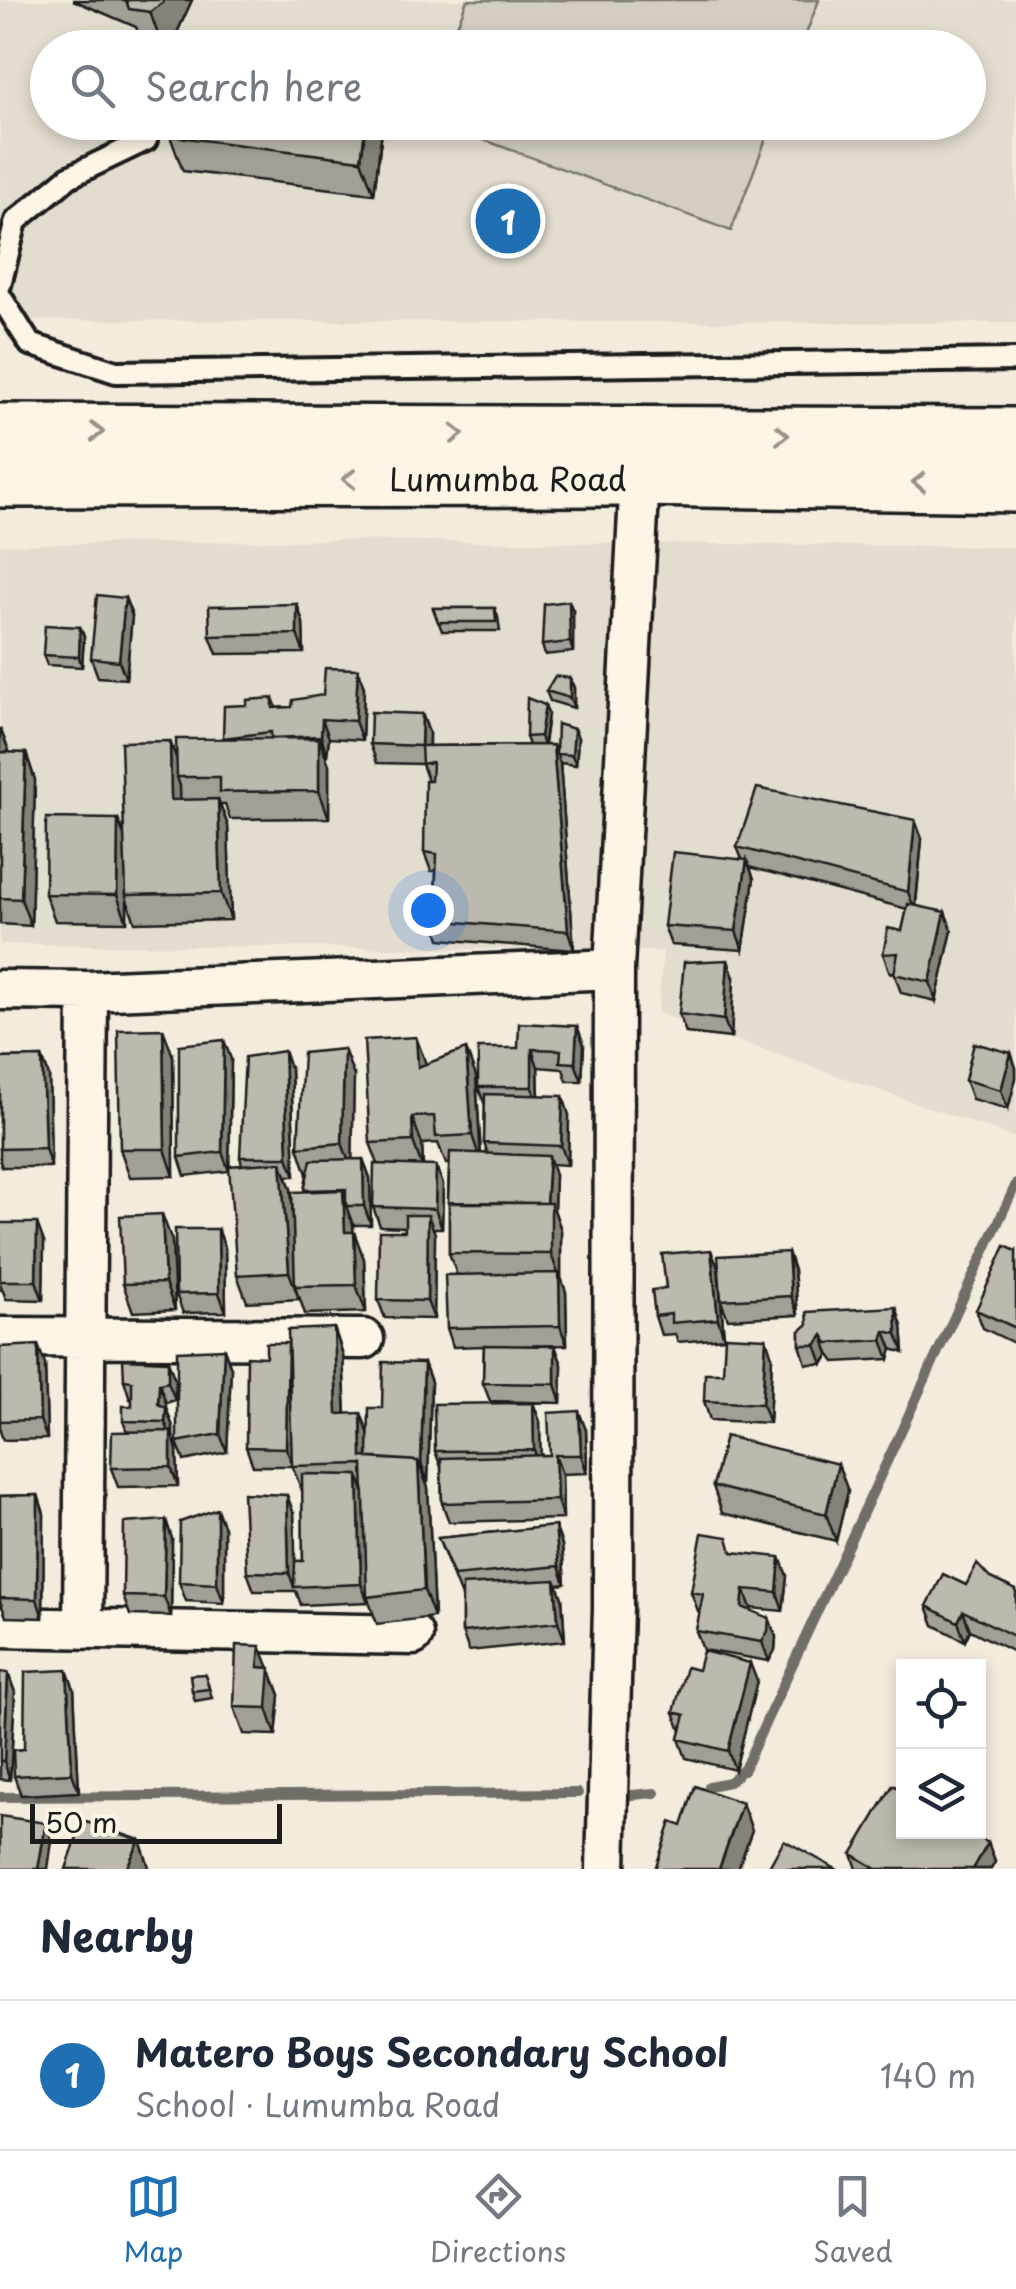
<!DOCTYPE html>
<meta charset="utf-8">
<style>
:root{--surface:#fff;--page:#f6f6f7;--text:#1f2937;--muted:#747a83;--line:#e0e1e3;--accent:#1f6fb2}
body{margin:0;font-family:"Playpen Sans",sans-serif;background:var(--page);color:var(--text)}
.controls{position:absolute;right:30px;bottom:30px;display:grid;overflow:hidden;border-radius:0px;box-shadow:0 5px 15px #0003}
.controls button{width:90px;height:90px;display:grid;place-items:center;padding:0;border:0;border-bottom:2px solid var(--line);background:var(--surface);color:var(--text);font:50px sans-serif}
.scale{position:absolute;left:30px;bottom:25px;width:252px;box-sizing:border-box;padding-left:10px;border:5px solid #1c1c1c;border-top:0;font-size:28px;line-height:35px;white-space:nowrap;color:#1c1c1c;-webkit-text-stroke:8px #fcf5e5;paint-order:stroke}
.you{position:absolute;left:428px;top:910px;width:35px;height:35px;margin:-25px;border:8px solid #fff;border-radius:50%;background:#1a73e8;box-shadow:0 0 0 15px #1a73e833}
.badge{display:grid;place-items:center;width:65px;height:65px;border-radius:50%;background:var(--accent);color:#fff;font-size:32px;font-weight:700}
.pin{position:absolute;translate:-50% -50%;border:5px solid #fff;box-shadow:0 2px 10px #0006}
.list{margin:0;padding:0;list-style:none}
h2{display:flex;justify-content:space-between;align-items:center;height:130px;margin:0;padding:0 40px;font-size:42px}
h2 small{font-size:32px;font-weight:400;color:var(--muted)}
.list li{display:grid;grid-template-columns:65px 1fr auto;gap:30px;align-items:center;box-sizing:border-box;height:150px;padding:0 40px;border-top:2px solid var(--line)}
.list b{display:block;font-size:38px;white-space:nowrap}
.list p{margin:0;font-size:32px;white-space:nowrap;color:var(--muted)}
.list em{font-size:32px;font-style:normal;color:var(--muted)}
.icon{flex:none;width:55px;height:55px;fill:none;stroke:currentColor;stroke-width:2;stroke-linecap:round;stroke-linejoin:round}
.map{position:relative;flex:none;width:1016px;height:1869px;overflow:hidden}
.search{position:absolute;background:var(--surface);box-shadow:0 5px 15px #0003;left:30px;right:30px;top:30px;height:110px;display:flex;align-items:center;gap:25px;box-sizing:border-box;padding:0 35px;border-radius:55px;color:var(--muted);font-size:38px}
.sheet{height:280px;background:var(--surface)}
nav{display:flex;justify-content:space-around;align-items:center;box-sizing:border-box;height:140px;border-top:2px solid var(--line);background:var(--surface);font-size:28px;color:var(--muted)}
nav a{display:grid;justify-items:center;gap:5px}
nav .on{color:var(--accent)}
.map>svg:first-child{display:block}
.built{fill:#e3ddcf;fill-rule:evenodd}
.green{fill:#d3cec1;stroke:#78756e;stroke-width:2.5}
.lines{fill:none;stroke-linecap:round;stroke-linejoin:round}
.stream{stroke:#716e68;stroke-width:10}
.lane-casing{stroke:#1c1c1c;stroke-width:28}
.street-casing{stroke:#1c1c1c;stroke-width:45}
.primary-casing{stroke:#1c1c1c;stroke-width:62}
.lane{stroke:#fcf5e5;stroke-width:20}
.street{stroke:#fcf5e5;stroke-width:38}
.primary{stroke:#fcf5e5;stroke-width:55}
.wall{fill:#a39f96;stroke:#1c1c1c;stroke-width:2.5}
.shaded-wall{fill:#85827a;stroke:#1c1c1c;stroke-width:2.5}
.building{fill:#beb9ae;stroke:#1c1c1c;stroke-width:2.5}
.oneway{stroke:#97938b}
.labels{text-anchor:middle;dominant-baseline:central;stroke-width:8;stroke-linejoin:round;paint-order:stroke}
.street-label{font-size:32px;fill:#1c1c1c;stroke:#fcf5e5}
</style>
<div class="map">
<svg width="1016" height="1869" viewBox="0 0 1016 1869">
<rect width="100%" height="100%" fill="#f3ecdd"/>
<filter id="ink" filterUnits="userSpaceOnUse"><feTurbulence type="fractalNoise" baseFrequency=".01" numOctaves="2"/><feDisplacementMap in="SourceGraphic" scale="20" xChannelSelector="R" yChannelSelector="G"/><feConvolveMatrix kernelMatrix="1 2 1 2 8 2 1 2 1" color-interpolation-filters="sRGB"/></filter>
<g filter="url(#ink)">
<path class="built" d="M0 0H1016V323L0 320ZM48 48H968V122H48Z
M336 540 1016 547V1138L658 1013 663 951 0 944V545Z"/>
<path class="green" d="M467 0H819L801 47H449Z
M438 123H772L731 231Z"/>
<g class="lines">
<path class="stream" d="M709 1786 729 1782 744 1769 1016 1184
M632 1795 655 1793
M0 1797 578 1793"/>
<g class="lane-casing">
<path id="lane" d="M0 285 16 221 69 177 146 140
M0 296 30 344 116 372 1016 360"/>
</g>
<g class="street-casing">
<path id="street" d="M0 990 88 991 614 969
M0 1337 364 1339
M0 1627 413 1635
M83 1629 88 991
M606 1869 613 1608 614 969 641 457"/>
</g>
<g class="primary-casing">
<g id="primary">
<path d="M0 432 1016 436"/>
<path id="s1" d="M0 479 640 478 1016 484"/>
</g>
</g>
<use href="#lane" class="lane"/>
<use href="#street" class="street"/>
<use href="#primary" class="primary"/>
</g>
<path class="wall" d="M73 0H192L175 37 162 46 142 43 136 27Z
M383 122 374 194 183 171 170 136Z
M125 598 132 616 126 679 98 677 91 658Z
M297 604 303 623 304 653 217 654 210 636Z
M433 608H495L498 617 500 631H442Z
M573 611V652L545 655 542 645Z
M80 627 84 636 82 667 47 665 43 655Z
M358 669 364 688 362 740 329 738 327 755H325L329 765V818L230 819 225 804H220L228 826 231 920 135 922 127 900V922L55 921 45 894 118 819 124 835 177 760 223 738 247 705 273 698 277 708 292 707 323 695Z
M570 678 574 688V708L550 701 546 691Z
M545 705 548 714 544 745 556 754 574 729 578 738 576 765 560 763 574 950 440 939 434 920 436 871H431L424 852 428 781 422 764 377 763 370 744 422 714 429 733V746L529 745 526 737Z
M0 728 9 753H26L35 780 31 926 0 924Z
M922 839 916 905 952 930 936 1001 901 993 894 972 890 973 883 954 902 931 907 909 749 867 754 879 743 950 671 945 664 926 742 859 737 847Z
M734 978 731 1038 686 1033 679 1014Z
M577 1026 584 1045 582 1081H567L563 1069 538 1067 539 1096 569 1115 568 1165 551 1164 555 1175 554 1210 561 1230V1278L566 1292 567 1345 523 1346H555L562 1365 561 1403 490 1401 483 1383 484 1346 453 1347 447 1328 457 1275 449 1253V1206L448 1202 449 1164H446L438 1143 422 1144 423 1165 443 1184 442 1228H433L435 1234 434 1319 385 1318 378 1300 405 1231V1227L380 1226 373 1207 378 1164 370 1143 426 1064 476 1076 481 1153 488 1154 484 1143 485 1105 478 1087 518 1048Z
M1011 1053 1016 1068V1078L1008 1109 972 1099 965 1080Z
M173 1056 174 1176 130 1177 120 1149Z
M42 1057 49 1076 51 1167H2L0 1162V1058Z
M231 1059 229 1171 185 1176 179 1157Z
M291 1070 295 1176H286L291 1189 292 1205 304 1192 307 1174 298 1147 354 1076 352 1160 363 1159 370 1178 371 1225H353V1232L364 1259 366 1312 305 1314 299 1296V1299L247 1302 237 1275 242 1165 240 1157Z
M0 1223 44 1242 43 1300 6 1299 1 1286 0 1291Z
M218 1229 225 1248 226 1312 183 1313 176 1294Z
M172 1241 175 1310 133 1312 123 1284Z
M1016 1251V1344L983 1328 976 1310Z
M788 1252 794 1271 798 1315 728 1319 721 1301 724 1338 678 1342 675 1334 661 1335 655 1316 666 1288 718 1268 721 1298Z
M902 1326 904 1353 892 1349 889 1359 835 1362 829 1354 823 1364H806L800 1345V1331Z
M334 1328 343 1355 346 1414 368 1434 382 1408 424 1363 431 1382 428 1482H426L428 1488 434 1617 377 1624 368 1599V1602L301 1605 296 1591H254L247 1572 294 1514 295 1561H303V1493L292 1466H253L246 1447 288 1343Z
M0 1347 45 1364 47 1439 3 1440 0 1431Z
M224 1349 231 1368 227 1452 184 1461 177 1442Z
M772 1357 769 1423 710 1420 704 1401 723 1373Z
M124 1380H175V1400L166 1403V1408L173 1427V1436L177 1450 178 1486 118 1487 111 1468 127 1432 123 1421 132 1406V1400L130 1399Z
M533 1403 540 1422V1455H550L586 1430 587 1473 562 1474 563 1519 449 1522 442 1503 441 1467 435 1451Z
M713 1486 848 1491 836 1541 722 1513Z
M38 1495 44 1514 43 1618 6 1617 0 1601V1496Z
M166 1520 172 1539 171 1616 130 1615 123 1596Z
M555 1526 562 1545 565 1584 557 1585 562 1598 565 1641 469 1651 462 1632V1594H460L438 1538Z
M224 1528V1603L186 1601 179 1582Z
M733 1552 787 1576 783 1611 751 1608V1611L769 1618 776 1637 775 1650 769 1661 703 1650 696 1631 700 1612 698 1611 691 1592Z
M990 1578 1016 1590V1653L970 1630 965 1641 934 1625 927 1606 966 1585Z
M268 1668H270L280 1695 276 1735 244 1734 234 1707Z
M0 1672 15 1692 10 1780 0 1779Z
M757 1681 735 1770 686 1758 679 1739 681 1731 674 1712Z
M208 1684 212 1698 195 1701 192 1691Z
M74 1689 79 1792 21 1795 14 1776 24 1749Z
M988 1843 995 1862 991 1869H857L852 1854Z"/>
<path class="shaded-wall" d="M164 0H192L175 37 162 46 150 12Z
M366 122H383L374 194 361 160Z
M125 598 132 616 126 679 119 661Z
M569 601 573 611V652L570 642Z
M297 604 303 623 304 653 297 634Z
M80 627 84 636 82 667 79 657Z
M358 669 364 688 362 740 355 721Z
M570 678 574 688V708L570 698Z
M545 705 548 714 543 746 540 736Z
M422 714 429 733 428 765 421 746Z
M322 719 329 738 327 755 321 736Z
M0 728 9 751 7 779 0 759Z
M574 729 578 738 576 765 572 755Z
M319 738 329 765V818L319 791Z
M170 741 180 768 177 777 180 786 181 827 171 800Z
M553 745 560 763 574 950 568 931Z
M26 753 35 780 31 926 21 899Z
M218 799 228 826 231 920 221 893Z
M118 819 128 846 126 895 127 900V922L117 895Z
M915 820 922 839 915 911 908 892Z
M747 860 754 879 743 950 736 931Z
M945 912 952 930 936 1001 930 982Z
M728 960 734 978 731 1038 724 1020Z
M577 1026 584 1045 582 1081 575 1063Z
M163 1029 173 1056 174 1176 165 1149Z
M416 1037 426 1064 418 1067Z
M224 1040 231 1059 229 1171 222 1152Z
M344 1049 354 1076 352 1170 342 1143Z
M466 1049 476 1076 481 1162 472 1135Z
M532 1049 538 1067 539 1106 532 1087Z
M284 1051 291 1070 295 1176 288 1157Z
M1011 1053 1016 1068V1078L1008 1109 1001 1090Z
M42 1057 49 1076 51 1167 45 1148Z
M563 1096 569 1115 568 1165 561 1146Z
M412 1117 422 1144 423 1169 413 1141Z
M549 1156 555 1175 554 1210 561 1230V1278L566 1292 567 1345 560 1326 559 1276 551 1254 546 1206Z
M363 1159 370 1178 371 1225 364 1206Z
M281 1162 291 1189 298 1286H295L299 1299 289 1272Z
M436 1166 443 1184 442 1228 435 1209Z
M343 1190 348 1206H346L353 1225 355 1259 345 1232Z
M162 1214 172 1241 175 1310 165 1283Z
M428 1215 435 1234 434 1319 427 1301Z
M37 1223 44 1242 43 1300 36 1281Z
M218 1229 225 1248 226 1312 219 1293Z
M354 1232 364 1259 366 1312 356 1285Z
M711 1250 718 1268 724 1338 718 1319Z
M788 1252 794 1271 798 1315 791 1296Z
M896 1307 902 1326 904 1353 897 1334Z
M334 1328 343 1355 347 1441 337 1414Z
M885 1331 892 1349 889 1359 882 1340Z
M823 1335 829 1354 823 1364 816 1345Z
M766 1338 772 1357 769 1423 762 1404Z
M288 1343 293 1466 286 1448Z
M38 1345 45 1364 47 1439 40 1420Z
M555 1346 562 1365 561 1403 555 1384Z
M224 1349 231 1368 227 1452 220 1434Z
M168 1361 175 1380V1400L168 1382Z
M424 1363 431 1382 428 1482 421 1463Z
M159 1384 166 1403 165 1423 158 1404Z
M533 1403 540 1422 541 1468 534 1450Z
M166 1408 173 1427V1436L177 1450 178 1486 171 1467V1437L165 1422Z
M579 1411 586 1430 587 1473 581 1455Z
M361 1413 371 1440V1461L362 1457Z
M555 1455 562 1474 563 1519 557 1500Z
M418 1461 428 1488 434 1617 424 1590Z
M838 1464 848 1491 836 1541 826 1514Z
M358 1475 365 1494 368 1602 361 1584Z
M38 1495 44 1514 43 1618 37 1599Z
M287 1495 294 1514 296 1586 294 1587 289 1573Z
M217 1509 224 1528V1603L217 1584Z
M166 1520 172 1539 171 1616 164 1597Z
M555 1526 562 1545 565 1584 559 1566Z
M780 1557 787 1576 783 1611 777 1592Z
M555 1580 562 1598 565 1641 558 1622Z
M744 1589 751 1608 749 1626 742 1607Z
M963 1611 970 1630 965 1641 958 1622Z
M769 1618 776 1637 775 1650 769 1661 762 1642Z
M260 1646 280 1695 276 1735 267 1708 258 1667Z
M750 1663 757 1681 735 1770 728 1751Z
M67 1670 74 1689 79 1792 72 1773Z
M8 1673 15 1692 10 1780 4 1761Z
M742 1803 752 1830 738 1869H719Z
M46 1823 52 1841 48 1869H38Z
M140 1840 149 1867V1869H126Z
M988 1843 995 1862 991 1869H973Z"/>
<path class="building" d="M126 0H164L163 3 150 12 129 9Z
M172 122H366L361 160 170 136Z
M97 595 125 598 119 661 91 658Z
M569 601 570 642 542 645 544 604Z
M297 604V634L210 636 209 606Z
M433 608H495L496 622H438Z
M45 625 80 627 79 657 43 655Z
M325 668 358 669 355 721 322 719 321 736 271 738V732L223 738 224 706 247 705V700L273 698V708L292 707 293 700 323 695Z
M555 676 570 678V698L546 691Z
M527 698 545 705 540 736 526 737Z
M371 712 422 714 421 746 553 745 568 931 434 920 437 854 424 852 425 781H431L432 762 422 764 421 746 370 744Z
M557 724 574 729 572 755 556 754Z
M319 738V791L220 792V777H177L176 739Z
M170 741 171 800 218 799 221 893 126 895 121 742Z
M0 752 26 753 21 899 0 898Z
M757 788 915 820 908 892 737 847Z
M46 818 118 819 117 895 45 894Z
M673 852 747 860 736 931 664 926Z
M908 904 945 912 930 982 894 974 898 953 883 954 888 928 902 931Z
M728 960 724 1020 679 1014 684 962Z
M519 1023 577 1026 575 1063 560 1062 561 1050 532 1049V1087H478V1048H518Z
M163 1029 165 1149H120L118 1030Z
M416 1037 418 1067 466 1049 472 1135 436 1137 434 1116 412 1117 413 1141 370 1143 364 1040Z
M224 1040 222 1152 179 1157V1045Z
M974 1043 1011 1053 1001 1090 965 1080Z
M344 1049 342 1143 298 1147 303 1053Z
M284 1051 288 1157H240L245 1057Z
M42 1057 45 1148 0 1149V1058Z
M485 1094 563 1096 561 1146 484 1143Z
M450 1152 549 1156 546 1203 448 1202Z
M363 1159 364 1206H346V1189L304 1190 311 1160Z
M281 1162 289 1272 237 1275 229 1166Z
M374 1164 436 1166 435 1209 373 1207Z
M343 1190 345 1232H354L356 1285 295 1286 292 1192Z
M449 1203H551V1254L449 1253Z
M162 1214 165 1283 123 1284 120 1216Z
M405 1215H428L427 1301 378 1300 379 1231H405Z
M0 1223H37L36 1281H0Z
M175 1229H218L219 1293 176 1294Z
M1005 1246 1016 1251V1328L976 1310Z
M711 1250 718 1319 671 1323V1314L655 1316 652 1290 666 1288 662 1254Z
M788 1252 791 1296 721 1300 718 1256Z
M559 1273 560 1326 447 1328 445 1275Z
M896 1307 897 1334 885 1331 882 1340 828 1343 823 1335 816 1345H800V1331L808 1324 807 1312Z
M334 1328 337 1414 361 1413 362 1457 418 1461 424 1590 367 1597 363 1464 292 1466 288 1330Z
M725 1336 766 1338 762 1404 704 1401 705 1373H723Z
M266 1343H288L286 1448 246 1447 247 1356 266 1357Z
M38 1345 40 1420 0 1421V1347Z
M484 1345 555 1346V1384L483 1383Z
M224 1349 220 1434 177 1442V1351Z
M123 1359 168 1361V1382L159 1384 158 1404 166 1408 165 1422 123 1421V1406H132V1381L124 1380Z
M383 1362 424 1363 421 1463H419L418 1461 368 1458 369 1408H382Z
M533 1403 534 1450 435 1451 434 1404Z
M579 1411 581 1455H555L557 1500 442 1503 441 1458 550 1455 548 1413Z
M171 1431V1467L111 1468 112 1432Z
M725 1436 838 1464 826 1514 713 1486Z
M302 1474 358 1475 361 1584 294 1587 295 1561H303Z
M243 1493 287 1495 289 1573 247 1572Z
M38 1495 37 1599 0 1598V1496Z
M217 1509V1584L179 1582 180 1522Z
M166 1520 164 1597 123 1596 124 1523Z
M555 1526 559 1566 454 1576 438 1538Z
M702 1533 728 1537 732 1552 780 1557 777 1592 744 1589 742 1607 769 1618 768 1631 762 1642 696 1631 703 1594 691 1592Z
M977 1564 990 1578 1016 1590V1637L963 1611 958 1622 927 1606 943 1574 966 1585Z
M555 1580 558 1622 462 1632V1585Z
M236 1645 260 1646 258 1667 270 1668 267 1708 234 1707Z
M703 1651 750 1663 728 1751 679 1739 685 1715 674 1712 686 1667 698 1670Z
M67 1670 72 1773 14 1776 13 1750 24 1749 25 1672Z
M0 1672 8 1673 4 1761H0Z
M205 1674 209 1689 192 1691 190 1675Z
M893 1785 904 1792V1832H969L988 1843 973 1869H877L852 1854Z
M695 1786 742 1803 719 1869H655L671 1822 682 1826Z
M0 1816 46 1823 38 1869H0Z
M83 1821 140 1840 126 1869H66Z
M784 1840 836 1869H768Z"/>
<defs><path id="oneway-chevron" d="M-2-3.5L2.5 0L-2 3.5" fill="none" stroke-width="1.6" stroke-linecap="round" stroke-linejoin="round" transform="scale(2.5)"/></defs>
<g class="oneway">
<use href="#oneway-chevron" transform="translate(97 432)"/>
<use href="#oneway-chevron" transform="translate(457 434)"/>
<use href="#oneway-chevron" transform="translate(782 435)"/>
<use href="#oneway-chevron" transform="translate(349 479) rotate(180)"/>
<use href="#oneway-chevron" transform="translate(919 482) rotate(-179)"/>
</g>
</g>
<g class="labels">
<g class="street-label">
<text stroke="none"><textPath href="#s1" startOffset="508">Lumumba Road</textPath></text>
</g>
</g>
</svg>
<div class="controls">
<button><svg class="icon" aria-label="locate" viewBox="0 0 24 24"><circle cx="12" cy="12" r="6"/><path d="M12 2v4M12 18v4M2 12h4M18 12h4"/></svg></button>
<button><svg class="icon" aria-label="layers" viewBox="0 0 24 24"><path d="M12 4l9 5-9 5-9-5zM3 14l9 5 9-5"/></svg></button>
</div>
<div class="scale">50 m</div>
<div class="you"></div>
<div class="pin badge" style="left:508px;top:221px">1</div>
<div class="search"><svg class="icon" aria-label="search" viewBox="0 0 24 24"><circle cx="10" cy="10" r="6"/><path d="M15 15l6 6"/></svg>Search here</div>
</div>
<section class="sheet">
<h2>Nearby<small></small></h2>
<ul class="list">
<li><span class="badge">1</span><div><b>Matero Boys Secondary School</b><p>School · Lumumba Road</p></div><em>140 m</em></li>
</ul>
</section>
<nav>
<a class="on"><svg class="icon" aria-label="map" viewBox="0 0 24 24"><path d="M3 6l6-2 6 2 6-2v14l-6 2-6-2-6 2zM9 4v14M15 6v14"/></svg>Map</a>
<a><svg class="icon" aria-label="directions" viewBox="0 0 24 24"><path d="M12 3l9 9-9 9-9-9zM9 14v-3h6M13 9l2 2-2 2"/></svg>Directions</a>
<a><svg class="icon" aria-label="saved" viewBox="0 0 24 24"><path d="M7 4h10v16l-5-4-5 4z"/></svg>Saved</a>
</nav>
